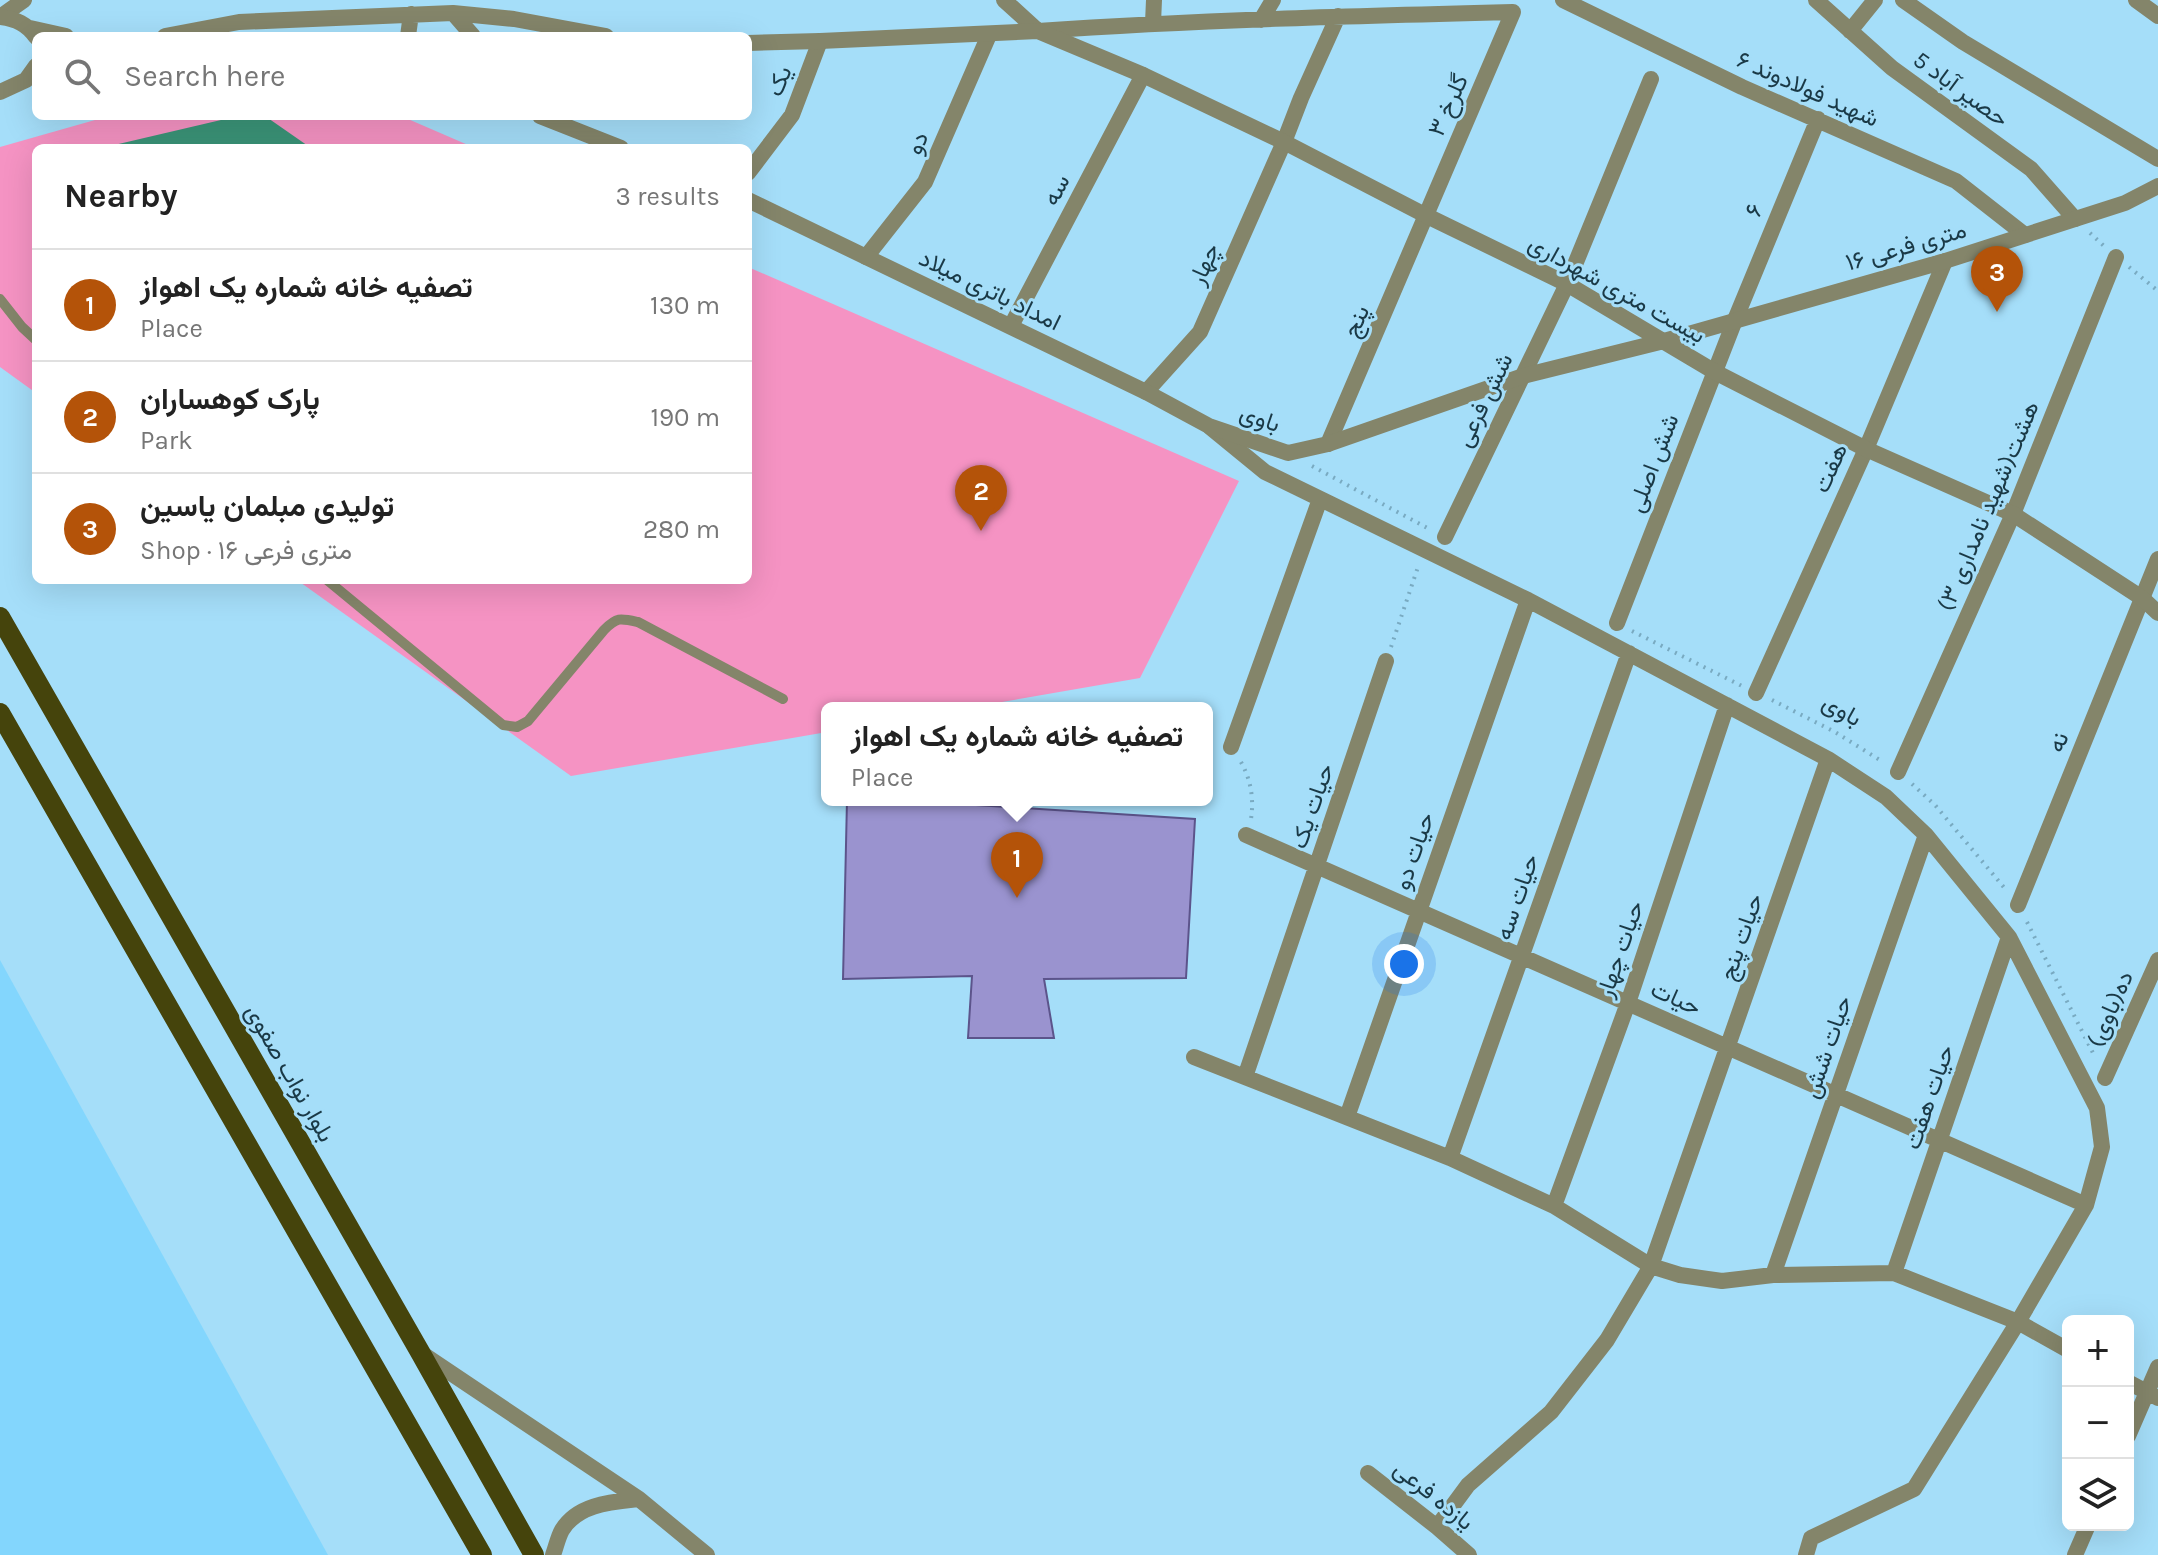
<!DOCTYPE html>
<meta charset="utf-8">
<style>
:root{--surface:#fff;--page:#f2f2f2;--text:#222;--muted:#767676;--line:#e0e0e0;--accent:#b45309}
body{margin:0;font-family:Karla,Vazirmatn,sans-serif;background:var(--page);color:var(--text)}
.controls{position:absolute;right:24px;bottom:24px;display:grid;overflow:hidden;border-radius:12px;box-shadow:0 8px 32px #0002}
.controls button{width:72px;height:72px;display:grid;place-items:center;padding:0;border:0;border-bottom:2px solid var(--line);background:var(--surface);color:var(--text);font:40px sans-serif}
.you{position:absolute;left:1404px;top:964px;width:28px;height:28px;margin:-20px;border:6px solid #fff;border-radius:50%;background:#1a73e8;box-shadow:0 0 0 12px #1a73e833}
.badge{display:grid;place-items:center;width:52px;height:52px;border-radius:50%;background:var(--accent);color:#fff;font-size:26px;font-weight:700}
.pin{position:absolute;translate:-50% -66px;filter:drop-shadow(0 2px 4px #0008)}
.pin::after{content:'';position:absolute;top:42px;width:28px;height:24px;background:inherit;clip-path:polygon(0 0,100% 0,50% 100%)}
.popup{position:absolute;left:821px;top:702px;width:392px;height:104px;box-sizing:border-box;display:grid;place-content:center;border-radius:12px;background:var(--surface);filter:drop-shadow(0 2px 6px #0005);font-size:26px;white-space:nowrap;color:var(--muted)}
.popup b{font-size:30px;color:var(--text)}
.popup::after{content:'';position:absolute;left:50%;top:100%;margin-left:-16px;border:16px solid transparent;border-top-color:var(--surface)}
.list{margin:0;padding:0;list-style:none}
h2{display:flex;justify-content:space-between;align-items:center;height:104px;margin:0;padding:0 32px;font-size:34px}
h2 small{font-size:26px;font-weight:400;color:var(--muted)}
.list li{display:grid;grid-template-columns:52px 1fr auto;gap:24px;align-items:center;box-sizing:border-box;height:112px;padding:0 32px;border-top:2px solid var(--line)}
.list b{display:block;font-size:30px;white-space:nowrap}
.list p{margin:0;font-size:26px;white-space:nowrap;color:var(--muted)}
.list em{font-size:26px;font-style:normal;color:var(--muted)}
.icon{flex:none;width:44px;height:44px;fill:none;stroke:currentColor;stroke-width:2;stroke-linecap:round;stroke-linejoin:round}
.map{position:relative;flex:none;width:2158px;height:1555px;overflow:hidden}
.search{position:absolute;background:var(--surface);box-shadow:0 8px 32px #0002;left:32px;top:32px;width:720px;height:88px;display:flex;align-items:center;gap:20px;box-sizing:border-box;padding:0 28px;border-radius:12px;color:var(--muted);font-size:30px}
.panel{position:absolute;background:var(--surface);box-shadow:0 8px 32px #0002;left:32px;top:144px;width:720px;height:440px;border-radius:12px}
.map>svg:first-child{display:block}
.built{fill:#83d6fd}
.green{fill:#f593c3}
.water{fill:#3b9478}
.building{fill:#9a93cf;stroke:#5c548b;stroke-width:2}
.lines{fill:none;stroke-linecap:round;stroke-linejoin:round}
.path{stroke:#79aac1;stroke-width:4;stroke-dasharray:2 6;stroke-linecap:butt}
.service{stroke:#84856a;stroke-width:10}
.minor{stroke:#84856a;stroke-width:16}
.tertiary{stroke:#84856a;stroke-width:16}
.primary{stroke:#45440c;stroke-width:20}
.labels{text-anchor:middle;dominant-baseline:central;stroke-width:6;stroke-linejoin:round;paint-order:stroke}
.street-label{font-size:24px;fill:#1a3946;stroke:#a5def9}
</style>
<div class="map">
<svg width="2158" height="1555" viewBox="0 0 2158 1555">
<rect width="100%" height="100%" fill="#a5def9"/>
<path class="built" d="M0 960 328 1555H0Z"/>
<path class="green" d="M109 116H401L475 148H36V393L0 367V147Z
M748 267 1239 481 1140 678 967 708H827V732L571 776 297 580H748Z"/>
<path class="water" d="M238 116H265L311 148H108L110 146Z"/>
<path class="building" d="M847 800H899L1195 819 1186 978 1044 979 1054 1038H968L972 976 843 979Z"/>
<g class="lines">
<path class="path" d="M2090 233 2104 246
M2129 267 2158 291
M1312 466 1431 530
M1632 631 1742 686
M1391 647 1419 564
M1772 700 1835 732 1883 762
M1241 762C1251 780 1254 799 1251 819
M1912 784 1935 805 2007 891
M2027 922 2095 1057"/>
<path class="service" d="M0 299 22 327 36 340
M327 580 503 725 517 727 528 721 604 630C617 617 620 618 638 622L783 699"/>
<path class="minor" d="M1004 0 1038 31C1196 20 1354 16 1513 12L1328 444
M1563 0 1742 87 1956 181 2025 235
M1816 0 1892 68 2031 169 2075 219
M1903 0 1963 42 2158 159
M2136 0 2158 16
M0 17 24 0
M1261 20 1273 0
M1153 23 1154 0
M1850 31 1875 0
M748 173 792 115 820 41
M866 257 925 182 989 35
M1011 326 1143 75
M1146 392 1200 332 1284 142 1301 98 1338 16
M1210 427 1265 472 1528 600 1828 759 1886 797 1926 835 2009 937 2097 1108 2102 1147 2086 1205 2018 1322 1914 1489 1811 1538 1806 1555
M1445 537 1567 284 1651 79
M1617 623 1735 320 1818 119
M1756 693 1866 449 1945 261
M1231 747 1320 499
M1898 772 2013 514 2116 257
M1246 835 2086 1205
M2018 905 2158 559
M1194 1057 1450 1158 1554 1206 1651 1266 1680 1275 1722 1281 1773 1275 1894 1273 2018 1322 2068 1350
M1245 1077 1386 661
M2105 1078 2158 960
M1347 1117 1528 600
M1450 1158 1629 653
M1554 1206 1628 1003 1727 705
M1894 1273 2009 937
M1773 1275 1926 835
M421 1353 639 1499 707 1555
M2128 1382 2158 1398
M2128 1436 2158 1367
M1368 1473 1437 1527 1469 1555
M1437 1527 1468 1485 1551 1412 1607 1340 1651 1266 1828 759
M553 1555C556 1547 558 1537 562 1530 578 1504 611 1502 639 1499
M2075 1555 2088 1525"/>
<path class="tertiary" d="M453 13 473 36
M0 17C16 19 27 24 36 37
M30 28 66 36
M165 36 239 22 453 13 514 19 606 36
M408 36 411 14
M748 43 820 41 1038 31 1143 75 1284 142 1425 215 1567 284 1715 372 1866 449 2013 514 2142 598 2158 613
M0 92 26 80 36 66
M540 116 621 148
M748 200 1146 392 1209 426 1288 453 1328 444 1523 376 1664 341 1945 261 2125 203 2158 186"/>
<path class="primary" d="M0 617 420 1352 534 1555
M0 713 482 1555"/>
</g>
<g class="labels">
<g class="street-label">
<text transform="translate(779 81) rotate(-68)">یک</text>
<text transform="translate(1808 89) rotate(24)">شهید فولادوند ۶</text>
<text transform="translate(1961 89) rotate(36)">حصیر آباد 5</text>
<text transform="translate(1448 105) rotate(-66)">گلرخ ۳</text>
<text transform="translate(917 143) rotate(-66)">دو</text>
<text transform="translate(1056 190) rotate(-62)">سه</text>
<text transform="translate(1754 210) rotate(-67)">۶</text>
<text transform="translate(1906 246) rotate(-16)">۱۶ متری فرعی</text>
<text transform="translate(1204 264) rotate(-66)">چهار</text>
<text transform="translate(1617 289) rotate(29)">بیست متری شهرداری</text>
<text transform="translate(990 290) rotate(26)">امداد باتری میلاد</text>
<text transform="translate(1356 321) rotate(-66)">پنج</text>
<text transform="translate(1484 400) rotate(-64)">شش فرعی</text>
<text transform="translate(1260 418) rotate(19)">باوی</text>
<text transform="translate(1653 463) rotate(-69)">شش اصلی</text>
<text transform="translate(1830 468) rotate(-66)">هفت</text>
<text transform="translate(1988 506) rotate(-67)">هشت(شهید نامداری ۳)</text>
<text transform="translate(1842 710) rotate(29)">باوی</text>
<text transform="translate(2058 742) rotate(-68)">نه</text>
<text transform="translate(1312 806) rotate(-71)">حیات یک</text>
<text transform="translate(1414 851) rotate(-71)">حیات دو</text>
<text transform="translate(1517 897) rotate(-71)">حیات سه</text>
<text transform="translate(1741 937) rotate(-71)">حیات پنج</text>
<text transform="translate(1620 949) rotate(-71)">حیات چهار</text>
<text transform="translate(1676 998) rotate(24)">حیات</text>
<text transform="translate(2110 1009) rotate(-66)">ده(باوی)</text>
<text transform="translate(1827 1047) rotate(-71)">حیات شش</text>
<text transform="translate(290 1073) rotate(60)">بلوار نواب صفوی</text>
<text transform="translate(1929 1097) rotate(-71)">حیات هفت</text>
<text transform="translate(1434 1495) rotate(39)">یازده فرعی</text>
</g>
</g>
</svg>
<div class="controls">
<button>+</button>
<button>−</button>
<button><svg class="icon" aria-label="layers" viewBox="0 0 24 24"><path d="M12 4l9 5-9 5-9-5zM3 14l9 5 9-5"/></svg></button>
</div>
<div class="you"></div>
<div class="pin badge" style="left:1017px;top:898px">1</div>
<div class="popup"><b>تصفیه خانه شماره یک اهواز</b>Place</div>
<div class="pin badge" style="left:981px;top:531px">2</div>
<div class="pin badge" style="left:1997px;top:312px">3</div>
<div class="search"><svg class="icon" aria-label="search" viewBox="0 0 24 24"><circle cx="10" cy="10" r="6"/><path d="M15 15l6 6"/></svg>Search here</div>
<section class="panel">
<h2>Nearby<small>3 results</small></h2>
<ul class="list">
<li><span class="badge">1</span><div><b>تصفیه خانه شماره یک اهواز</b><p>Place</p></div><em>130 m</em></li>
<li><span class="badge">2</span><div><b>پارک کوهساران</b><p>Park</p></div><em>190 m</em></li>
<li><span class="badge">3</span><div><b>تولیدی مبلمان یاسین</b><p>Shop · ۱۶ متری فرعی</p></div><em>280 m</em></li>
</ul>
</section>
</div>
